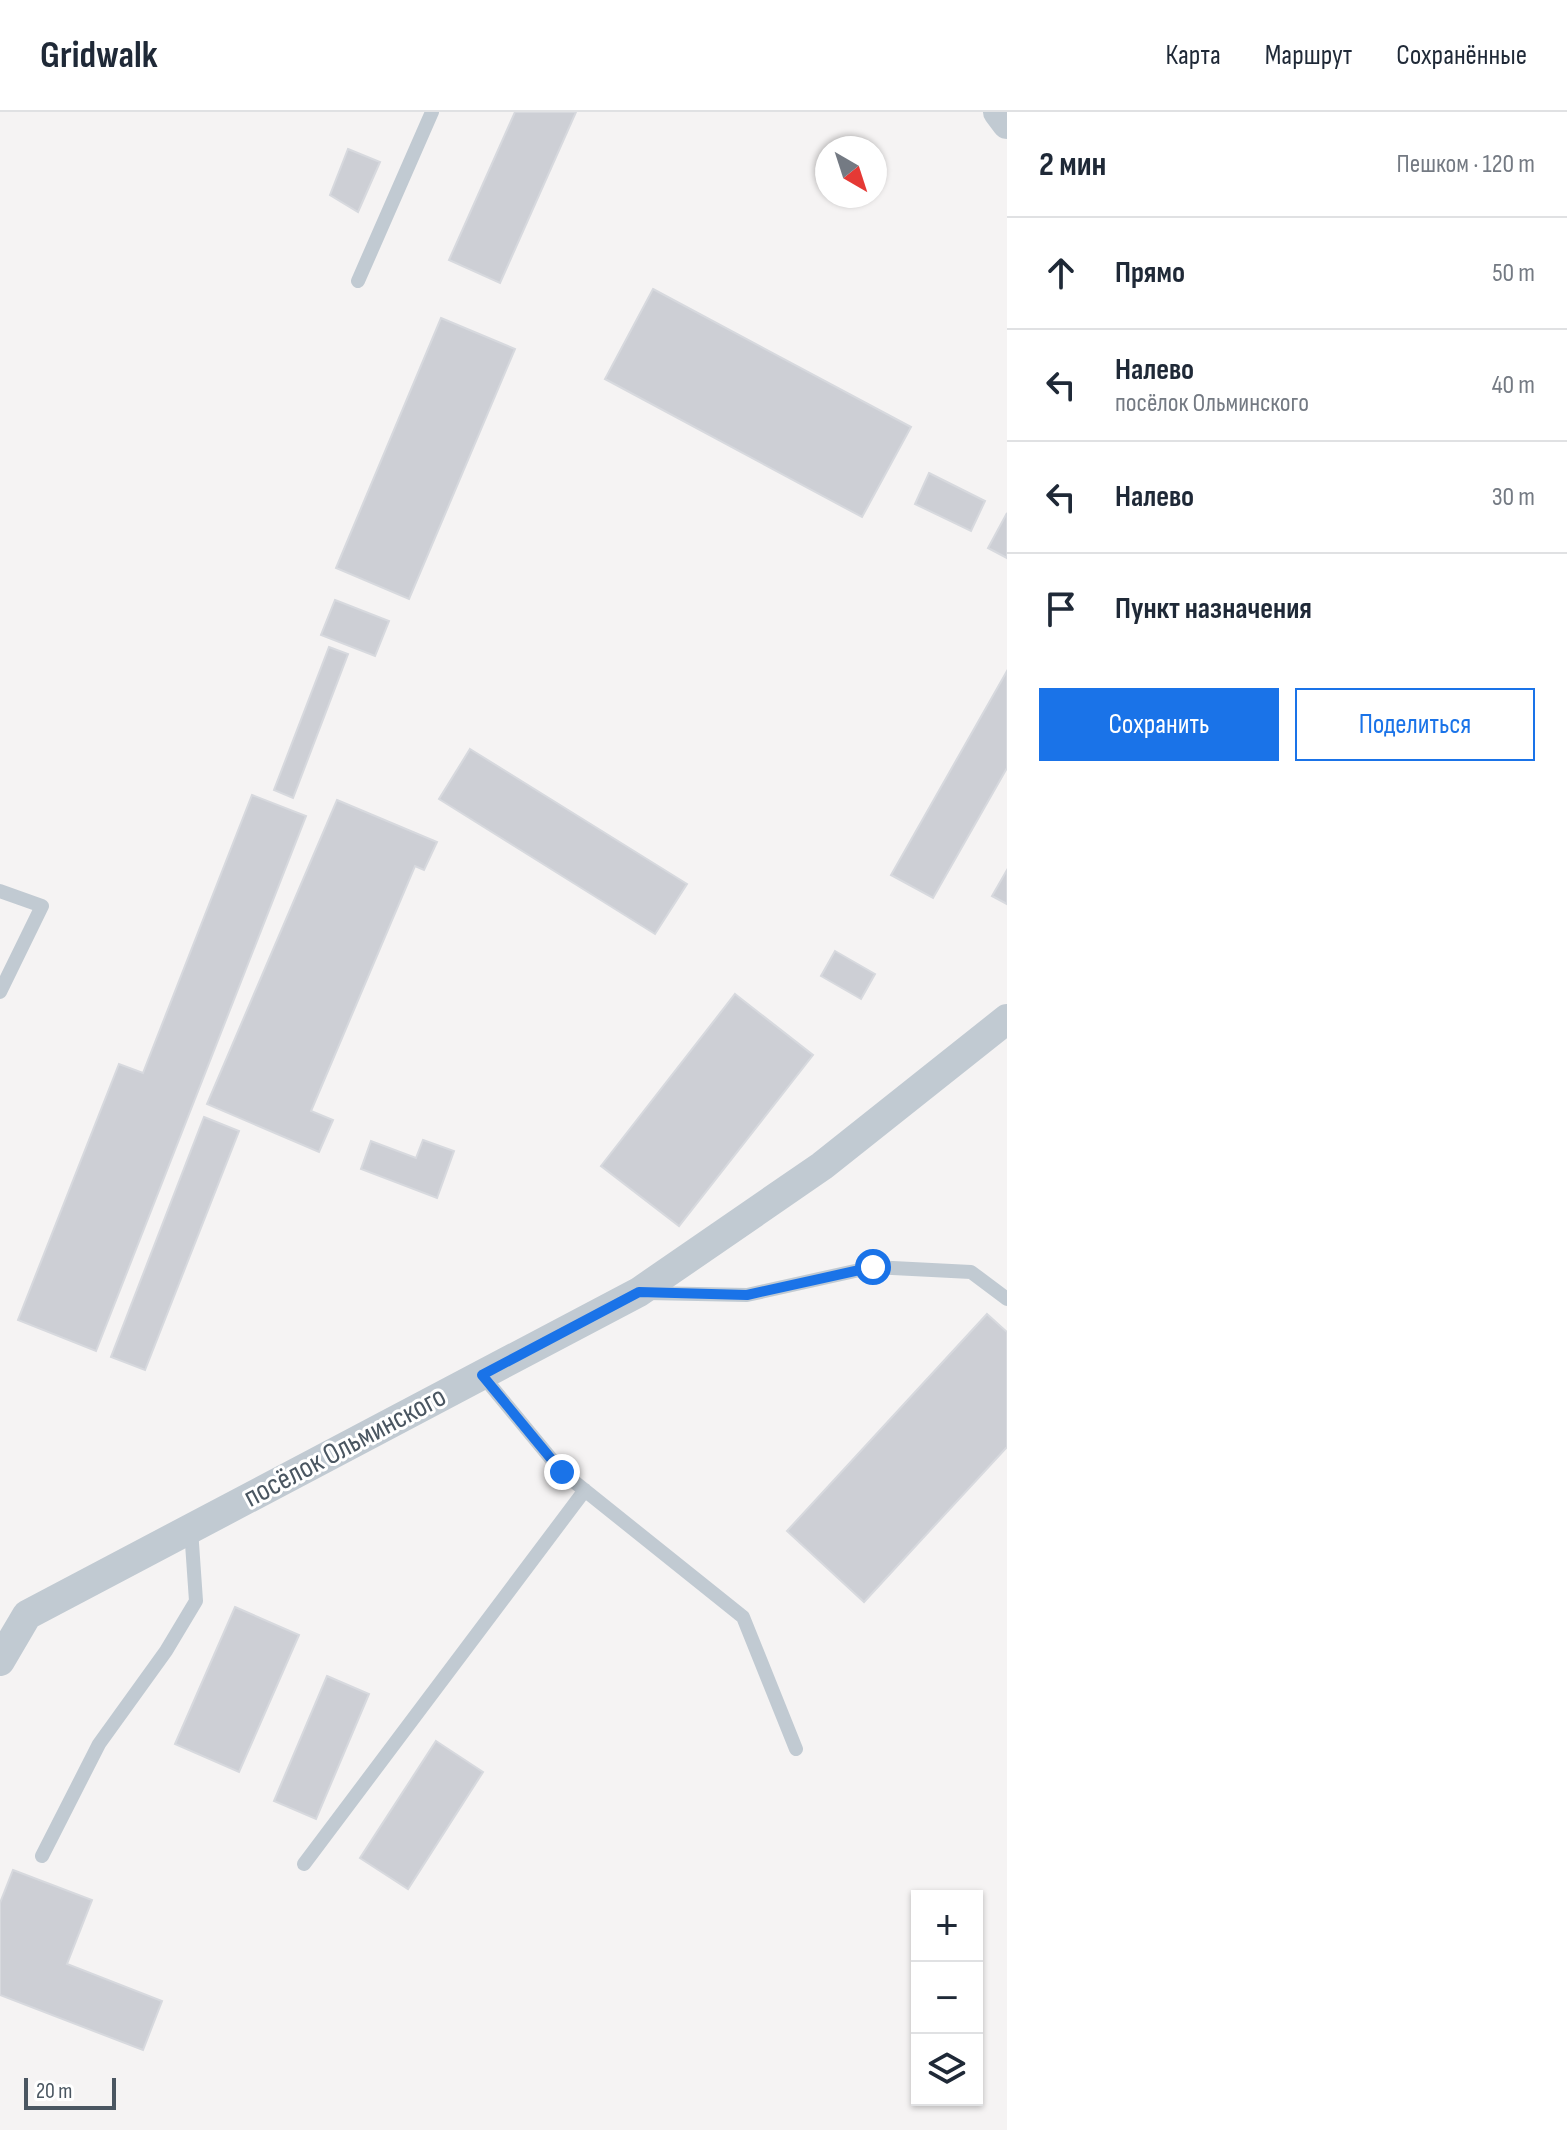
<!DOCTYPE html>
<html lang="ru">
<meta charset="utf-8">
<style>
:root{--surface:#fff;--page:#f2f2f3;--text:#1f2937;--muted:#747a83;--line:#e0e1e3;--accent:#1a73e8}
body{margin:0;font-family:"Sofia Sans Condensed",sans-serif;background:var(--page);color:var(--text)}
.controls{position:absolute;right:24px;bottom:24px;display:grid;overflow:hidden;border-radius:0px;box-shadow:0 2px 6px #0004}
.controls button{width:72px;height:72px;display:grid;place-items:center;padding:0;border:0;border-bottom:2px solid var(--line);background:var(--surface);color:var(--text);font:40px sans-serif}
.compass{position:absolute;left:815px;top:24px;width:72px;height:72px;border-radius:50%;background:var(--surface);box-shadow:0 2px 6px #0004;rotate:141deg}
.scale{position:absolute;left:24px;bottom:20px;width:92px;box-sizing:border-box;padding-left:8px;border:4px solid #4a5661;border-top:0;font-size:22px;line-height:28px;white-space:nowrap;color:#4a5661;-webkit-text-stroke:6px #fff;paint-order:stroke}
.stop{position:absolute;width:24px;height:24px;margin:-18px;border:6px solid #1a73e8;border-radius:50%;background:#fff}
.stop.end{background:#1a73e8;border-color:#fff;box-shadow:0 2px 8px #0008}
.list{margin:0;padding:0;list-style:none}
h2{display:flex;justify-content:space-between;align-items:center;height:104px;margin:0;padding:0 32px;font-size:34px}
h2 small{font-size:26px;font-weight:400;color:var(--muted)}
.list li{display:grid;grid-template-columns:52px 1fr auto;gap:24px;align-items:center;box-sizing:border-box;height:112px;padding:0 32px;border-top:2px solid var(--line)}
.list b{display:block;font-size:30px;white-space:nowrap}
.list p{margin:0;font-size:26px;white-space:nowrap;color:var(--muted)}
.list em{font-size:26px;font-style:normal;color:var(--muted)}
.actions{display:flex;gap:16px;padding:24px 32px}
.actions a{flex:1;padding:18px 0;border:2px solid var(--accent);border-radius:0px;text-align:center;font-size:28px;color:var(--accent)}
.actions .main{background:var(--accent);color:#fff}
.icon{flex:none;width:44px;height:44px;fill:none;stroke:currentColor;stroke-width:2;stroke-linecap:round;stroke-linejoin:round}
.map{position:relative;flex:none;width:1007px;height:2018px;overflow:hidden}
header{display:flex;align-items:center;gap:48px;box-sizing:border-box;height:112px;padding:0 40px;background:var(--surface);border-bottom:2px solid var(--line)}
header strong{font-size:38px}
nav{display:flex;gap:44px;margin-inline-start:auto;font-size:28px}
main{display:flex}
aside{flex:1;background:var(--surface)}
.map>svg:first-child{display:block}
.building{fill:#cdcfd5;stroke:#d7d9de;stroke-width:2}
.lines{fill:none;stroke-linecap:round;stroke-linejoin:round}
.lane{stroke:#c1cad2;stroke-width:14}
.street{stroke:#c1cad2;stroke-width:30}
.route{stroke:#1a73e8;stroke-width:10}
.labels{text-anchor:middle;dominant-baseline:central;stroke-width:6;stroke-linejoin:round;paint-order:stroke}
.street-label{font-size:30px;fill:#4a5661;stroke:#fff}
</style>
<header>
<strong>Gridwalk</strong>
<nav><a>Карта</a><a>Маршрут</a><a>Сохранённые</a></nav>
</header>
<main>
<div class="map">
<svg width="1007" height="2018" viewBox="0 0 1007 2018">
<rect width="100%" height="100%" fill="#f5f3f3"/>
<path class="building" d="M515 0H576L500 171 449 148Z
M348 37 380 50 358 100 330 83Z
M653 177 911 315 862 405 605 267Z
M441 206 515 237 409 487 336 456Z
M929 361 985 389 971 419 915 392Z
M1007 401V446L988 436Z
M335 488 389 509 375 544 321 523Z
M329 535 348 542 293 686 274 678Z
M1007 559V656L933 786 891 763Z
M470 637 687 772 655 822 439 687Z
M252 683 306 704 96 1239 18 1208 119 952 143 961Z
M337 688 437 730 424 758 415 754 311 999 333 1008 319 1040 207 992Z
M1007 758V792L992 784Z
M835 839 875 862 861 887 821 864Z
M735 882 813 943 679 1114 601 1054Z
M204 1005 239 1019 145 1258 111 1245Z
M423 1028 454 1039 437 1086 361 1057 371 1029 416 1046Z
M987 1202 1007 1220V1335L864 1490 787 1419Z
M235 1495 299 1523 239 1660 175 1632Z
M327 1564 369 1582 316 1707 274 1689Z
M436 1629 483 1660 408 1777 360 1746Z
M13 1758 92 1788 67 1852 162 1889 143 1938 0 1883V1791Z"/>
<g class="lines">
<path class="lane" d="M358 169 432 0
M0 779 42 794 0 880
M648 1181 747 1183 873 1155 971 1160 1007 1187
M482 1263 562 1360 743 1505 796 1637
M42 1744 99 1632 166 1539 196 1489 191 1417
M304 1752 585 1378"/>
<path class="street" d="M998 0 1007 12
M0 1549 27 1503 639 1180 822 1054 1007 907"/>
</g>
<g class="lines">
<path class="route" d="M562 1360 482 1263 639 1180 747 1183 873 1155"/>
</g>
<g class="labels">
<g class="street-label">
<text transform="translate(345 1335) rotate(-28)">посёлок Ольминского</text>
</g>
</g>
</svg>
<div class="controls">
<button>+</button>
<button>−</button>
<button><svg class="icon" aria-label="layers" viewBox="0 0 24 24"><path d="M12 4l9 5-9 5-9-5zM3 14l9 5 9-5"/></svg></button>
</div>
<svg class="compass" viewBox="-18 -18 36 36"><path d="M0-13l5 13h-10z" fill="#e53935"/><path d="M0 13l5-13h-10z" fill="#747a83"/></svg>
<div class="scale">20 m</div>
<div class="stop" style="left:873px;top:1155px"></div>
<div class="stop end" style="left:562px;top:1360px"></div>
</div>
<aside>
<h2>2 мин<small>Пешком · 120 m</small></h2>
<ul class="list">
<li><svg class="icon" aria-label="ahead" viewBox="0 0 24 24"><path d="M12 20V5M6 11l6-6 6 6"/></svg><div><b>Прямо</b></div><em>50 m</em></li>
<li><svg class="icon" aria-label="left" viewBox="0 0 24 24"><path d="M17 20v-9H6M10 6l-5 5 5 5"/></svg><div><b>Налево</b><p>посёлок Ольминского</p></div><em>40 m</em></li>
<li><svg class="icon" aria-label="left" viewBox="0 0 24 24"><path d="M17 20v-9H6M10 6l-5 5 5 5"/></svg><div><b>Налево</b></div><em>30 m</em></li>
<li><svg class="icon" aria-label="arrive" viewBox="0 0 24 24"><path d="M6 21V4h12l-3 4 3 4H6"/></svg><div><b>Пункт назначения</b></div></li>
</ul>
<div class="actions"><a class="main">Сохранить</a><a>Поделиться</a></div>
</aside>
</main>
